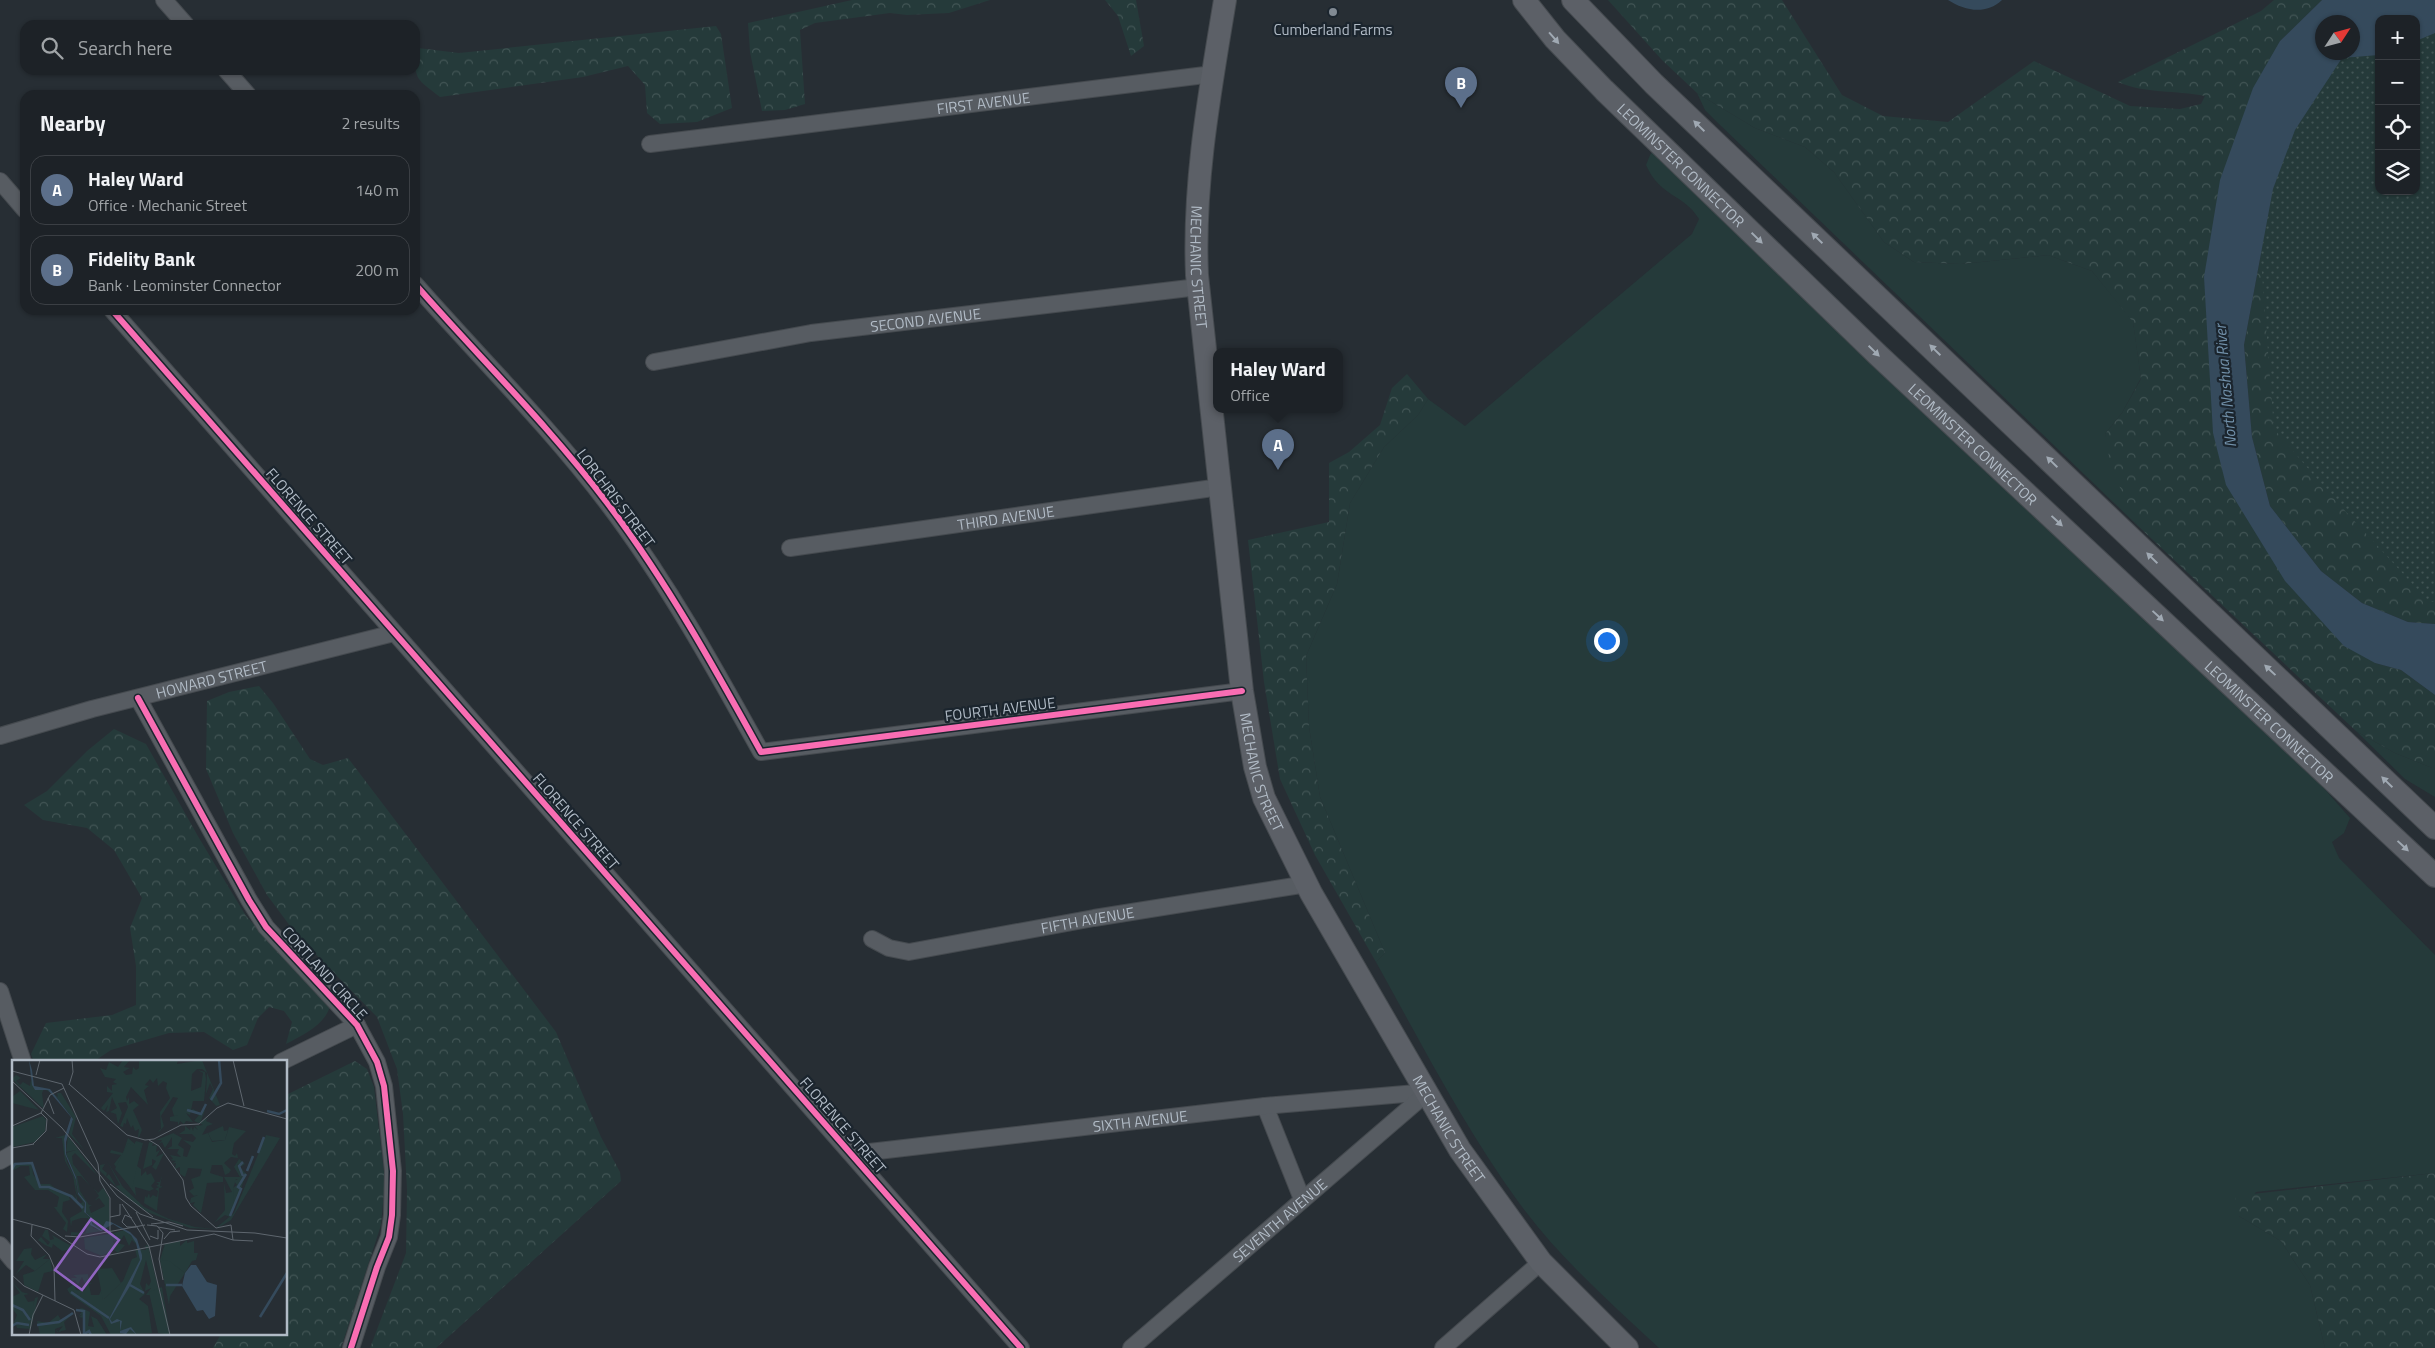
<!DOCTYPE html>
<meta charset="utf-8">
<style>
:root{--surface:#1d2227;--page:#2a2f33;--text:#f1f3f6;--muted:#a0a4a7;--line:#3b3f44;--accent:#d93025}
body{margin:0;font-family:"Titillium Web",sans-serif;background:var(--page);color:var(--text)}
.controls{position:absolute;right:15px;top:15px;display:grid;overflow:hidden;border-radius:10px;box-shadow:0 1px 4px #0004}
.controls button{width:45px;height:45px;display:grid;place-items:center;padding:0;border:0;border-bottom:1px solid var(--line);background:var(--surface);color:var(--text);font:25px sans-serif}
.compass{position:absolute;left:2315px;top:15px;width:45px;height:45px;border-radius:50%;background:var(--surface);box-shadow:0 1px 4px #0004;rotate:54deg}
.you{position:absolute;left:1606px;top:640px;width:18px;height:18px;margin:-12px;border:4px solid #fff;border-radius:50%;background:#1a73e8;box-shadow:0 0 0 8px #1a73e833}
.badge{display:grid;place-items:center;width:32px;height:32px;border-radius:50%;background:var(--accent);color:#fff;font-size:16px;font-weight:700}
.pin{position:absolute;translate:-50% -41px;filter:drop-shadow(0 1px 2px #0008)}
.pin::after{content:'';position:absolute;top:26px;width:18px;height:15px;background:inherit;clip-path:polygon(0 0,100% 0,50% 100%)}
.popup{position:absolute;left:1213px;top:348px;width:130px;height:65px;box-sizing:border-box;display:grid;place-content:center;border-radius:10px;background:var(--surface);filter:drop-shadow(0 1px 4px #0005);font-size:16px;white-space:nowrap;color:var(--muted)}
.popup b{font-size:19px;color:var(--text)}
.popup::after{content:'';position:absolute;left:50%;top:100%;margin-left:-10px;border:10px solid transparent;border-top-color:var(--surface)}
.list{margin:0;padding:0;list-style:none}
h2{display:flex;justify-content:space-between;align-items:center;height:65px;margin:0;padding:0 20px;font-size:21px}
h2 small{font-size:16px;font-weight:400;color:var(--muted)}
.list li{display:grid;grid-template-columns:32px 1fr auto;gap:15px;align-items:center;box-sizing:border-box;height:70px;margin:0 10px 10px;padding:0 10px;border:1px solid var(--line);border-radius:15px}
.list b{display:block;font-size:19px;white-space:nowrap}
.list p{margin:0;font-size:16px;white-space:nowrap;color:var(--muted)}
.list em{font-size:16px;font-style:normal;color:var(--muted)}
.icon{flex:none;width:28px;height:28px;fill:none;stroke:currentColor;stroke-width:2;stroke-linecap:round;stroke-linejoin:round}
.map{position:relative;flex:none;width:2435px;height:1348px;overflow:hidden}
.search{position:absolute;background:var(--surface);box-shadow:0 1px 4px #0004;left:20px;top:20px;width:400px;height:55px;display:flex;align-items:center;gap:12px;box-sizing:border-box;padding:0 18px;border-radius:15px;color:var(--muted);font-size:19px}
.panel{position:absolute;background:var(--surface);box-shadow:0 1px 4px #0004;left:20px;top:90px;width:400px;height:225px;border-radius:15px}
.map>svg:first-child{display:block}
.grass{fill:#253a3a}
.forest{fill:url(#forest-crowns)}
.park{fill:url(#park-dots);fill-rule:evenodd}
.water{fill:#354a5c;fill-rule:evenodd}
.lines{fill:none;stroke-linecap:round;stroke-linejoin:round}
.street-casing{stroke:#454a4f;stroke-width:18}
.secondary-casing{stroke:#454a4f;stroke-width:24}
.street{stroke:#575c62;stroke-width:16}
.secondary{stroke:#5c6067;stroke-width:22}
.cycleway-casing{stroke:#1b252e;stroke-width:9}
.cycleway{stroke:#f96db3;stroke-width:6}
.oneway{fill:#a0a9b3}
.poi-dot{fill:#818a93;stroke:#1b252e;stroke-width:2}
.labels{text-anchor:middle;dominant-baseline:central;stroke-width:4.5;stroke-linejoin:round;paint-order:stroke}
.poi-label{font-size:15px;fill:#b1bbc6;stroke:#1b252e}
.street-label{font-size:15px;fill:#b1bbc6;stroke:#1b252e}
.water-label{font-size:16px;font-style:italic;fill:#7190a9;stroke:#1b252e}
.inset-river{fill:none;stroke:#354a5c;stroke-width:2.5}
.inset-road{fill:none;stroke:#5e666e;stroke-width:1}
.view{fill:#9165c2;fill-opacity:0.15;stroke:#9165c2;stroke-width:2.5}
.inset-edge{fill:none;stroke:#b1bbc6;stroke-width:2.5}
</style>
<div class="map">
<svg width="2435" height="1348" viewBox="0 0 2435 1348">
<defs>
<pattern id="forest-crowns" width="20" height="18" patternUnits="userSpaceOnUse" patternTransform="scale(1.25)"><rect width="20" height="18" fill="#253a3a"/><path d="M2 6a3 3 0 1 1 6 0M12 15a3 3 0 1 1 6 0" fill="none" stroke="#425555"/></pattern>
<pattern id="park-dots" width="8" height="8" patternUnits="userSpaceOnUse" patternTransform="scale(1.25)"><rect width="8" height="8" fill="#253a3a"/><path d="M2 2h.1M6 6h.1" fill="none" stroke="#425555" stroke-width="1.8" stroke-linecap="round"/></pattern>
</defs>
<rect width="100%" height="100%" fill="#272e34"/>
<path class="grass" d="M1697 93 1755 128 1805 147 1834 172 1884 242 1914 262 1961 264 2048 255 2092 271 2133 321 2141 378 2122 413 2105 434 2137 525 1719 124 1705 110Z
M1655 149 2315 778 2350 818 2344 833 2332 842 2339 858 2435 955V1173L2256 1192 2239 1216 2281 1241 2310 1285 2325 1348H1659C1610 1302 1557 1256 1517 1200 1463 1125 1421 1043 1376 962L1385 953 1320 797 1309 727 1306 656 1337 584 1350 503 1384 447 1418 415 1428 399 1465 426 1692 234 1699 219C1684 194 1660 197 1646 165L1650 155Z
M2356 731 2395 753 2435 769V797L2405 779Z"/>
<path class="forest" d="M852 0H990L949 13 907 15 890 13 815 23 800 30 805 104 785 110 762 111 750 52 748 23Z
M1105 0H1136L1144 46 1131 56 1118 16Z
M1608 0H1782L1842 95 1883 116 1948 122 2034 61 2130 106 2180 109 2201 104 2205 96C2176 90 2145 94 2118 82L2261 11 2274 0H2322L2280 41 2213 433 2375 663 2401 670 2435 695V769L2395 753 2356 731 2137 525 2111 468 2105 434 2122 413 2141 379 2133 322 2092 271 2048 255 1961 264 1914 262 1884 242 1834 172 1805 147 1755 128 1697 93 1662 60Z
M716 26 721 34 732 108 697 122 660 124 647 113 645 85 628 66 583 77 440 97C416 78 415 81 415 51L418 48 459 53Z
M2435 33V624L2408 622 2362 603 2321 571 2270 506 2252 437 2244 345 2273 189 2416 191Z
M1407 374 1428 399 1418 415 1384 447 1350 503 1337 584 1306 656 1309 727 1320 797 1385 953 1376 962 1315 855 1280 779 1264 682 1248 540 1329 522V463L1349 452 1380 425 1392 388Z
M259 686 273 703 310 759 323 765 348 758 556 1032 601 1137 620 1172 621 1181 436 1348H370L406 1253 407 1190 403 1114 397 1069 377 1017 296 934 267 895 233 833 206 769 207 701 229 692Z
M114 729 146 744 199 838 246 916 330 1006C325 1025 303 1035 286 1044L292 1022 284 1011 269 1007 258 1018 247 1045 233 1050 204 1032 169 1033 111 1050 93 1062H34L31 1054 46 1023 112 1015 136 1005V966L130 928 142 898 114 850 87 828 43 820 24 805 47 791 87 751Z
M355 1061 367 1069 374 1087 385 1181 381 1225 341 1348H213L221 1334H286V1095Z
M2435 1173V1348H2325L2310 1285 2281 1241 2239 1216 2235 1196Z"/>
<path class="park" d="M2435 0V602H2429L2337 502 2274 429 2256 196 2333 53 2352 52V22ZM2379 19H2416V191H2379Z"/>
<path class="water" d="M1948 0H2002C1986 15 1965 11 1948 0Z
M2322 0H2435V33L2416 41V19H2379V55L2342 58 2295 130 2273 189 2244 345 2252 437 2270 506 2321 571 2362 603 2408 622 2435 624V695L2401 670 2375 663 2344 646 2285 581 2226 485 2213 433 2204 277 2220 180 2253 88 2280 41ZM2322 22H2352V52H2322Z"/>
<g class="lines">
<g class="street-casing">
<g id="street">
<path d="M164 0 186 25"/>
<path d="M226 70 248 95"/>
<path id="s1" d="M650 144 1213 74"/>
<path d="M0 181 25 210"/>
<path d="M415 284C479 357 549 426 608 504 667 582 714 667 761 752L1242 691"/>
<path d="M112 310 1021 1348"/>
<path id="s2" d="M654 362 811 333 1198 287"/>
<path id="s3" d="M790 548 1220 487"/>
<path d="M138 698 249 900 266 927 357 1025 377 1062 384 1086 393 1171 392 1215 389 1237 377 1267 351 1348"/>
<path id="s4" d="M0 736 92 709 394 633"/>
<path id="s5" d="M872 939 889 948 909 952 1094 918 1307 884"/>
<path d="M0 991 23 1062"/>
<path d="M281 1062 357 1025"/>
<path d="M1265 1106 1302 1199"/>
<path id="s6" d="M852 1154 1265 1106 1428 1092"/>
<path d="M0 1161 14 1153"/>
<path d="M0 1245 14 1262"/>
<path id="s7" d="M1131 1348 1428 1092"/>
<path d="M1443 1348 1541 1262"/>
</g>
</g>
<g class="secondary-casing">
<g id="secondary">
<path id="s8" d="M1225 0C1210 91 1193 182 1197 275L1242 691 1255 767 1264 798 1311 893 1460 1150 1541 1262 1627 1348"/>
<path id="s9" d="M1524 0 1555 39 1604 90 1878 355 2435 876"/>
<path d="M1573 0 1654 84 2435 828"/>
</g>
</g>
<use href="#street" class="street"/>
<use href="#secondary" class="secondary"/>
<g class="cycleway-casing">
<path id="cycleway" d="M415 284C479 357 549 426 608 504 667 582 714 667 761 752L1242 691
M112 310 1021 1348
M138 698 249 900 266 927 357 1025 377 1062 384 1086 393 1171 392 1215 389 1237 377 1267 351 1348"/>
</g>
<use href="#cycleway" class="cycleway"/>
</g>
<defs><path id="oneway-solid" d="M-6-.8H1V-3.2L6.5 0L1 3.2V.8H-6Z" transform="scale(1.25)"/></defs>
<g class="oneway">
<use href="#oneway-solid" transform="translate(1554 38) rotate(49)"/>
<use href="#oneway-solid" transform="translate(1699 126) rotate(-136)"/>
<use href="#oneway-solid" transform="translate(1757 238) rotate(44)"/>
<use href="#oneway-solid" transform="translate(1817 238) rotate(-136)"/>
<use href="#oneway-solid" transform="translate(1935 350) rotate(-136)"/>
<use href="#oneway-solid" transform="translate(1874 351) rotate(44)"/>
<use href="#oneway-solid" transform="translate(2052 462) rotate(-136)"/>
<use href="#oneway-solid" transform="translate(2057 521) rotate(43)"/>
<use href="#oneway-solid" transform="translate(2152 558) rotate(-136)"/>
<use href="#oneway-solid" transform="translate(2158 616) rotate(43)"/>
<use href="#oneway-solid" transform="translate(2270 670) rotate(-137)"/>
<use href="#oneway-solid" transform="translate(2387 782) rotate(-136)"/>
<use href="#oneway-solid" transform="translate(2403 846) rotate(43)"/>
</g>
<circle class="poi-dot" cx="1333" cy="12" r="5"/>
<g class="labels">
<g class="poi-label">
<text x="1333" y="29">Cumberland Farms</text>
</g>
<g class="street-label">
<text stroke="none"><textPath href="#s1" startOffset="336">FIRST AVENUE</textPath></text>
<text stroke="none"><textPath href="#s9" startOffset="228">LEOMINSTER CONNECTOR</textPath></text>
<text stroke="none"><textPath href="#s8" startOffset="269">MECHANIC STREET</textPath></text>
<text stroke="none"><textPath href="#s2" startOffset="275">SECOND AVENUE</textPath></text>
<text stroke="none"><textPath href="#s9" startOffset="632">LEOMINSTER CONNECTOR</textPath></text>
<text transform="translate(616 498) rotate(53)">LORCHRIS STREET</text>
<text transform="translate(309 516) rotate(49)">FLORENCE STREET</text>
<text stroke="none"><textPath href="#s3" startOffset="218">THIRD AVENUE</textPath></text>
<text stroke="none"><textPath href="#s4" startOffset="219">HOWARD STREET</textPath></text>
<text transform="translate(1000 709) rotate(-7)">FOURTH AVENUE</text>
<text stroke="none"><textPath href="#s9" startOffset="1038">LEOMINSTER CONNECTOR</textPath></text>
<text stroke="none"><textPath href="#s8" startOffset="779">MECHANIC STREET</textPath></text>
<text transform="translate(576 821) rotate(49)">FLORENCE STREET</text>
<text stroke="none"><textPath href="#s5" startOffset="221">FIFTH AVENUE</textPath></text>
<text transform="translate(325 973) rotate(48)">CORTLAND CIRCLE</text>
<text stroke="none"><textPath href="#s6" startOffset="290">SIXTH AVENUE</textPath></text>
<text transform="translate(843 1125) rotate(49)">FLORENCE STREET</text>
<text stroke="none"><textPath href="#s8" startOffset="1184">MECHANIC STREET</textPath></text>
<text stroke="none"><textPath href="#s7" startOffset="196">SEVENTH AVENUE</textPath></text>
</g>
<g class="water-label">
<text transform="translate(2225 386) rotate(-95)">North Nashua River</text>
</g>
</g>
<g transform="translate(12 1060)">
<rect width="275" height="275" fill="#272e34"/>
<path d="M211 66 212 71 216 70 213 80 200 81 196 73ZM103 173 101 182 113 185 106 193 102 190 90 196 73 189 72 178ZM175 180V183L182 181V193H186L184 200 180 201 173 213 156 201H150V194L153 184 168 181V186Z" fill="#253a3a"/>
<path d="M111 0H118L112 7 118 8 111 12 114 15 120 14 121 7 124 10 127 8V0H166L165 4 190 0 208 45 204 46 197 38 201 29 198 23 194 34 195 13 190 9H185L180 14 179 31 189 27 191 13 186 10 193 12 194 19 192 41H181L178 55 174 53 181 62 174 61 172 64 168 61 166 66V62L158 61V57L167 55 162 56 160 49 166 38 161 37 149 56 152 66 148 71 145 72 149 69 148 52 158 38 154 28 155 23 151 21 146 26 145 18 141 23 138 19 133 25 137 26 132 30 136 45 119 27 114 37 115 41 117 37V44L122 41 127 45 121 50 130 70 127 77H130H126L127 69 123 71 121 65 119 68 115 58 114 64 112 63 111 67 108 66 116 47 114 42 106 43 110 53 106 64 104 54 98 52 105 48 100 37 97 51 94 52 96 45 92 51 89 48 101 33 95 32V26L100 31V25L105 24 101 22 104 19 93 17 88 8 94 10 97 2 106 7ZM4 15 9 18 4 21 8 25 11 22 18 26 19 20 23 30 35 29 39 33 32 29 30 33 32 49 0 19ZM45 33H49L64 57 60 74 73 91 57 74 61 59 42 34 46 37ZM181 49 188 53 193 50 189 61 196 58 194 61 201 64 195 66 190 75 196 73 200 82 213 80 217 67 234 71 222 83 220 94 223 96 225 93 226 98 219 97 212 103 219 110 217 113 213 115 210 105H200L198 113 211 117V122L195 123 189 153 181 145 183 142 178 143 179 138 186 135 182 136 177 131 182 128 179 119 188 116 190 109 176 108 173 117 168 114V107L163 109 164 103 160 104 164 101 158 100 161 99 158 95 169 97 165 93 167 89H155L160 86V77L153 88 150 82 147 84 150 80H144L164 72 161 73 170 78 166 85 172 89 171 96 175 97 179 86 171 80 181 82 184 78 180 74H167L173 70V66L178 70 179 66 181 71 182 67 186 70 183 66 191 65 182 61 187 55 178 51ZM53 75 52 82 55 102 64 120 65 133 73 143 72 152 77 157 81 168 87 170 74 153V142L66 132 64 117 56 99 54 93 64 90 54 92 56 76 86 116 63 93 60 96 61 104 79 127 69 116H65L68 131 77 145H80L77 147 79 153 93 146 87 138 82 141 87 136 81 127 86 133 91 128 97 137 98 162 88 170H94L98 164 96 170 59 176V172L73 173 77 163 76 158H69L60 161 59 167 58 158 70 151 67 144 71 142 64 133 61 116 53 101 50 78H43ZM254 75 268 78 219 160 211 165 204 168 222 153ZM116 78 123 84 124 81 131 83 125 106 129 109V116L134 111 135 115 139 113 143 121 139 126 142 129 137 131 141 132 123 127 124 136 102 104 109 95 98 93 99 90 111 93ZM137 82 141 83 140 86 145 85 144 92 148 90 144 97 152 93 144 110 140 107 144 101 140 99V105L131 109ZM227 99 231 102 225 105 230 116 228 119H224L221 129 224 139 222 149 218 157 213 155 202 163 213 150 212 123 214 133 220 132 212 117H228L222 107ZM95 101 111 127 132 147 157 159 183 167 203 169 178 168 135 152 117 139 88 111V105L93 104 90 109 95 113 94 117 97 114 104 126 108 125ZM0 103H20L21 114 28 124H38L49 133 61 135 64 139 63 133 65 138 66 145 57 136 58 140 51 142 50 152 56 161 55 172 51 169 54 163 42 147H45L47 137 36 130H23L12 117 18 115 17 106H9L0 111ZM150 115 148 126 151 127 147 128 145 151 132 143 133 136 135 138 137 133 138 138 141 135 145 137 146 131 143 129 147 127 144 126 147 124 144 122H148ZM33 170H36L38 180 42 179 40 175 61 187 51 202 55 190 50 191 41 184 40 188 33 185 26 180 29 177 36 185 38 182 30 176ZM112 170 121 177 126 186 120 180 117 186 112 175 107 183 101 181 104 175 102 173ZM153 184 150 201 156 200 173 213 158 236 157 245 148 200ZM136 185 152 253 145 266 138 235H134L139 228 133 231 134 223 137 226 139 221 134 200 128 224 133 234 127 239 136 246 140 273 99 275 89 256 58 234 55 229 62 224 64 230 72 231 74 227 70 217 66 225 63 220 60 221 59 218H65L61 215 76 214 77 223H81L77 224 79 235H87L91 226 92 239 111 221 120 199 125 197 123 189 134 190 133 186ZM20 188 19 194 23 200 35 194 31 199H38L23 211 14 205 4 214 12 201H4L12 189ZM0 222 10 232 17 234 12 235 16 242 22 241 21 246 23 238 26 237 19 269 5 268 4 265 0 267 5 255 0 248V237L8 233ZM70 248 78 252 76 266 82 267 79 256 85 259 95 275H72V258L67 257 71 254 67 256 70 251 64 250ZM62 253 52 262 54 270 45 272 44 269 46 272 51 266 43 269V275H28L25 261 36 263 46 255 49 260Z" fill="#253a3a"/>
<path d="M8 31 27 50 0 43V37ZM229 101 233 104 228 107 234 114 222 149 221 128 225 125 222 121 230 117 225 107Z" fill="#253a3a"/>
<path d="M31 56 34 60 33 71 23 82 0 87V67ZM38 199 41 211 32 213 26 232 12 225 11 215 23 211ZM100 208 109 223 91 240 85 209Z" fill="#253a3a"/>
<path d="M123 82 130 83 120 129 103 109 116 83 123 86ZM81 153 87 158H97L91 169 80 166 78 160ZM150 227 158 275 146 273 137 232Z" fill="#253a3a"/>
<path d="M17 0 20 10 22 26 38 29 61 59 54 82V94L64 117 66 132 74 142V153L80 158V164L89 170 94 161 99 162 118 172 125 179 130 195V199L118 226 98 259 100 262 105 259 110 261 108 271 119 267 125 275 118 269 114 274 108 273V261L99 264 97 259 128 200 124 183 119 175 101 164 89 171 78 165 79 158 72 152 73 143 66 134 64 120 53 94 52 79 59 57 36 30H23L20 25ZM179 205H184L195 222 205 225 203 256 197 259 191 250 185 251 170 226 173 213Z" fill="#354a5c"/>
<path class="inset-river" d="M199 40 209 23 207 0M175 50 189 54 194 44M255 51 267 54 275 50M246 93 252 77M231 102 227 106 231 116M0 109 3 104 20 103 28 127H37L59 136 71 148M235 111 241 96M218 156 229 129 226 127 234 114M118 225 132 233M154 225H170M59 232 97 258M0 245 11 250 18 260M64 250 72 251V274L77 271 79 275M248 257 275 213M25 265 47 262 61 253M0 266 5 263 17 265"/>
<path class="inset-road" d="M221 0 232 46M0 11 50 24 86 104 88 121 98 138V172M24 15 28 0M0 21 50 68 105 136 128 154 175 170 243 173 275 178M57 24 115 75 133 80 142 79 169 65 187 64 205 48 216 43 275 59M57 25 61 12 60 0M36 38 42 54M0 66 29 53 38 35 52 28M137 80 147 86 171 120 174 138 179 146 204 168 219 165 221 180M21 84 34 71 35 59 29 53M0 88 22 84M98 124 141 157M110 144 137 186 158 275M124 152 138 180M98 157 108 155V144M120 158 113 155 110 162 115 167H124M0 159 37 169 75 194 88 197 202 174 221 180 241 181M139 164 157 162 171 166M20 165 19 176 37 195 42 207 43 241M135 165 145 166 151 173 147 199 151 220M146 167 163 170M53 176 68 177 133 165M138 176 146 179V170M152 179 158 172 168 171M0 215 12 226 62 250 69 275M17 275 21 255 31 235"/>
<path class="view" d="M79 159 107 180 70 230 43 210Z"/>
<rect width="275" height="275" class="inset-edge"/>
</g>
</svg>
<div class="controls">
<button>+</button>
<button>−</button>
<button><svg class="icon" aria-label="locate" viewBox="0 0 24 24"><circle cx="12" cy="12" r="6"/><path d="M12 2v4M12 18v4M2 12h4M18 12h4"/></svg></button>
<button><svg class="icon" aria-label="layers" viewBox="0 0 24 24"><path d="M12 4l9 5-9 5-9-5zM3 14l9 5 9-5"/></svg></button>
</div>
<svg class="compass" viewBox="-18 -18 36 36"><path d="M0-13l5 13h-10z" fill="#e53935"/><path d="M0 13l5-13h-10z" fill="#a0a4a7"/></svg>
<div class="you"></div>
<div class="pin badge" style="left:1278px;top:470px;background:#5c6f8a">A</div>
<div class="popup"><b>Haley Ward</b>Office</div>
<div class="pin badge" style="left:1461px;top:108px;background:#5c6f8a">B</div>
<div class="search"><svg class="icon" aria-label="search" viewBox="0 0 24 24"><circle cx="10" cy="10" r="6"/><path d="M15 15l6 6"/></svg>Search here</div>
<section class="panel">
<h2>Nearby<small>2 results</small></h2>
<ul class="list">
<li><span class="badge" style="background:#5c6f8a">A</span><div><b>Haley Ward</b><p>Office · Mechanic Street</p></div><em>140 m</em></li>
<li><span class="badge" style="background:#5c6f8a">B</span><div><b>Fidelity Bank</b><p>Bank · Leominster Connector</p></div><em>200 m</em></li>
</ul>
</section>
</div>
